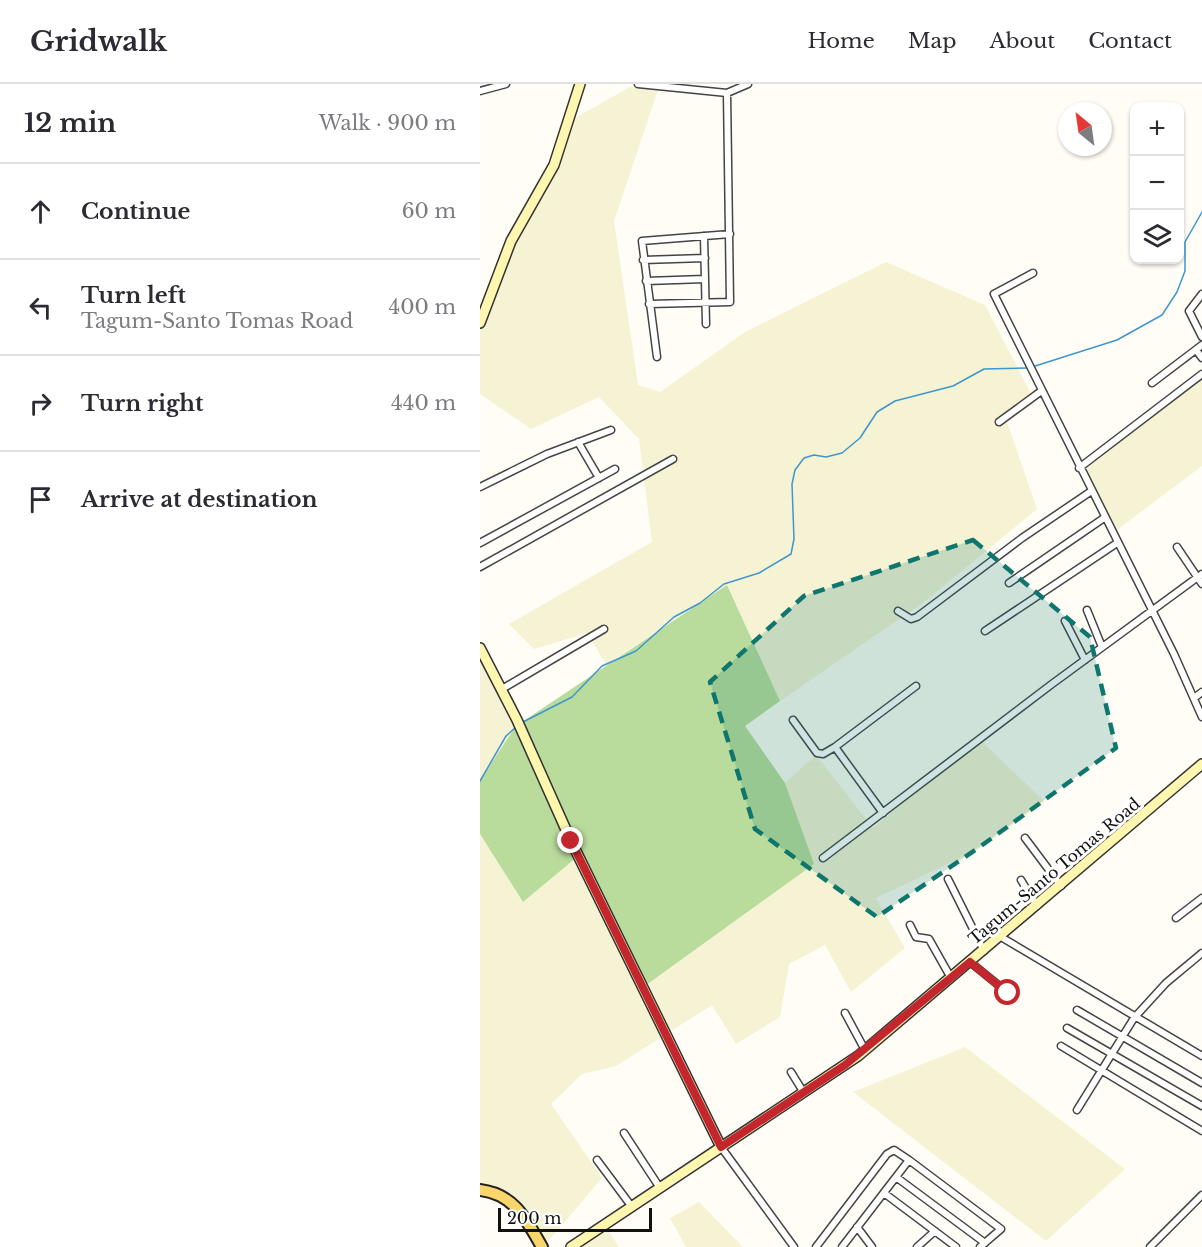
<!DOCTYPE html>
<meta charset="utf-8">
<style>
:root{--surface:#fff;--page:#f2f2f3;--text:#2b2b33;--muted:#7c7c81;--line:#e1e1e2}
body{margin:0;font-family:"Libre Baskerville",serif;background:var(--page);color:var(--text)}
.controls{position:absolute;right:18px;top:18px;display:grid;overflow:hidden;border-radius:12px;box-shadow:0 2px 4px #0004}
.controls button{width:54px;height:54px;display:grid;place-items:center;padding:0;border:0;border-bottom:2px solid var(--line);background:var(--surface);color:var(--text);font:30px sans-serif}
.compass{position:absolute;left:578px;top:18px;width:54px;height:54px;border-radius:50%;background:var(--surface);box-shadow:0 2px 4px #0004;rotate:331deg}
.scale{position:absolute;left:18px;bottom:15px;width:154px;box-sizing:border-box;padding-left:6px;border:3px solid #111;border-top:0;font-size:16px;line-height:21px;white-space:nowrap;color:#111;-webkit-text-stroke:4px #fff;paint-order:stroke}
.stop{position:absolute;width:18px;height:18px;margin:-14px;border:4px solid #c4262e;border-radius:50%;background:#fff}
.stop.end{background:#c4262e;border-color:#fff;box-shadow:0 2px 6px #0008}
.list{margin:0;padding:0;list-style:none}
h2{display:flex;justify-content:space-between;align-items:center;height:78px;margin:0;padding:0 24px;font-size:26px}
h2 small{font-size:20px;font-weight:400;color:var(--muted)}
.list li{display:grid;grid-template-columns:39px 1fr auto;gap:18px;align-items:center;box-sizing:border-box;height:96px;padding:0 24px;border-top:2px solid var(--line)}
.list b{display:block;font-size:22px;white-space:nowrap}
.list p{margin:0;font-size:20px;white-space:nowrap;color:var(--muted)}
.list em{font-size:20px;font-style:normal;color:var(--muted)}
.icon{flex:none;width:33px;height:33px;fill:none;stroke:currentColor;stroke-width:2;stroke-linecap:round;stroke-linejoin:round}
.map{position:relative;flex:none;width:722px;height:1163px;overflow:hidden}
header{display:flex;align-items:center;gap:36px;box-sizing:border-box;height:84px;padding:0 30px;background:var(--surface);border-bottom:2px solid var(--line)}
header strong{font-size:28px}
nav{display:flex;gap:33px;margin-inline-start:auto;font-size:21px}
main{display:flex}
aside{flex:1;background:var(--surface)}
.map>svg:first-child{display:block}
.farmland{fill:#f6f3d4}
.forest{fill:#b9dc9c}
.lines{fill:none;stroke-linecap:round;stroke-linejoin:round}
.stream{stroke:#3f96cf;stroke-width:1.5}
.street-casing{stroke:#444;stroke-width:9}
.secondary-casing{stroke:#333;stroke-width:12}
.primary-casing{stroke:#222;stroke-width:14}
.street{stroke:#fff;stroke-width:6}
.secondary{stroke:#fff6b0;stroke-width:9}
.primary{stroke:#f9d66b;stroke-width:10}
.route{stroke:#c4262e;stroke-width:8}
.marked{fill:#0f766e;fill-opacity:0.2;stroke:#0f766e;stroke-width:4.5;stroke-dasharray:12 8;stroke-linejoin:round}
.labels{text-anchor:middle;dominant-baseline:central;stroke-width:6;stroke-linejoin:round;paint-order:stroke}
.street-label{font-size:16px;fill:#111;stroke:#fff}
</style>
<header>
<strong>Gridwalk</strong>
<nav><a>Home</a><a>Map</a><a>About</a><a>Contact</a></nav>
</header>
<main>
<aside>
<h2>12 min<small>Walk · 900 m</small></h2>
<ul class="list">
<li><svg class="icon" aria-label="ahead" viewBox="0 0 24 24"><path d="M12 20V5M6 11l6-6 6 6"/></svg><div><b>Continue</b></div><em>60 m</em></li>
<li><svg class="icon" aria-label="left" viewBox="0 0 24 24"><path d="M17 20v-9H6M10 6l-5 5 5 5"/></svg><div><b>Turn left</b><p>Tagum-Santo Tomas Road</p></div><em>400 m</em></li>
<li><svg class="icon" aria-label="right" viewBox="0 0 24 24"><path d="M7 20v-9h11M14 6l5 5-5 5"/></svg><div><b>Turn right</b></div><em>440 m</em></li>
<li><svg class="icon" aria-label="arrive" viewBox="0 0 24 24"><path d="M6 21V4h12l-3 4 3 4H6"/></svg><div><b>Arrive at destination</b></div></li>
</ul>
</aside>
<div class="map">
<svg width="722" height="1163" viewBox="0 0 722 1163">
<rect width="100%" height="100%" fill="#fffdf5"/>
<path class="farmland" d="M180 0 134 137 158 301 180 308 265 248 406 178 505 221 551 310 524 329 557 425 444 518 300 617 247 501 126 581 108 549 54 565 29 540 172 458 159 355 119 313 51 345 0 310V246L30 154 95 34 150 3Z
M722 293V382L633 449 602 385Z
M0 566 36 642 0 696Z
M498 654 565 718 499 765 396 814 425 864 371 908 345 861 309 880 300 933 256 960 232 921 136 982 102 990 71 1020 122 1094 66 1160 40 1118 16 1105 0 1103V750L43 818 97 773 333 780 305 699 336 671 393 744Z
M485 963 645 1085 566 1157 373 1008Z
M219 1118 263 1163H206L190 1134Z
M127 1145 139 1163H100Z"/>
<path class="forest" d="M247 501 300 617 265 642 305 699 334 780 162 904 97 773 43 818 0 750V696L36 642Z"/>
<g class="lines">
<path class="stream" d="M552 283 637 256 682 231 697 208 705 187V158L722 128
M43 638 92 613 122 582 156 567 194 533 220 519 244 500 279 489 311 470 314 455 312 400 315 386 324 374 334 371 346 373 362 369 380 354 397 328 415 317 473 302 504 285 547 284
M0 697 26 652 36 643"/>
<g class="street-casing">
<path id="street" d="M158 0 247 9 268 0
M0 7 26 0
M224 152 226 240
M163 176 225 174
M553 189 514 210 694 570 722 633
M166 197 225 195
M722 210 709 227 722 253
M169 220 250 218 247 9
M716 266 722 274
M177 273 162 157 250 150
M672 299 722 261
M519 338 560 308
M98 358 119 394
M599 384 722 290
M0 403 67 370 131 346
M0 459 135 385
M697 463 722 500
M0 483 193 375
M529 499 624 434
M607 526 622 563
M418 527 431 535 437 533 542 454 610 408
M585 537 605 576
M505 547 637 459
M22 605 124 545
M714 614 722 608
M313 636 337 669 343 670 355 663
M403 729 355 663 436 602
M545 754 581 802
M343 774 572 600 722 490
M468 795 504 867
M541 796 557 822
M696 834 722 814
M430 841 436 853 449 855 471 894
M521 853 722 972
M490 878 533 913
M597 926 722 999
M365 929 385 966
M587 944 722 1022
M581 962 722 1047
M311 988 324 1009
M597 1026 654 934 686 899 722 869
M144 1049 180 1104
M241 1063 314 1163
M117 1076 152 1123
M416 1093 505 1159
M404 1109 476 1163
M377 1143 392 1163
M336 1163 407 1070 414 1066 429 1076
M362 1163 429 1076 521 1145 500 1163
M437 1163 455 1147
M670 1163 722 1111"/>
</g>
<g class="secondary-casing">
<path id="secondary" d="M0 239 31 157 74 81 100 0
M0 564 37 636 91 757 241 1063
M91 1163 378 972 722 680"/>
</g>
<g class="primary-casing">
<path id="primary" d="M0 1106C34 1110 46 1135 62 1163"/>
</g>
<use href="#street" class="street"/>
<use href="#secondary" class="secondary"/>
<use href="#primary" class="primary"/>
</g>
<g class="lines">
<path class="route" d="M91 757 241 1063 365 981 490 878 528 909"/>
</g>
<path class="marked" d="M493 456 610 553 636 664 501 762 397 833 275 745 230 598 324 512Z"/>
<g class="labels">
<g class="street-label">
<text transform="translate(574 787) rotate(-40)">Tagum-Santo Tomas Road</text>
</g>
</g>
</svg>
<div class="controls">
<button>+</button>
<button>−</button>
<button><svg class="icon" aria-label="layers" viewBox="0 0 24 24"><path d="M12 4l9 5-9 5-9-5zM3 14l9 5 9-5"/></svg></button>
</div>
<svg class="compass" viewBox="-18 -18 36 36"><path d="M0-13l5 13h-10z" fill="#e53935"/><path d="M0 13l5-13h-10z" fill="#7c7c81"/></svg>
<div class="scale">200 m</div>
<div class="stop" style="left:528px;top:909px"></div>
<div class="stop end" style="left:91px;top:757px"></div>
</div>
</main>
